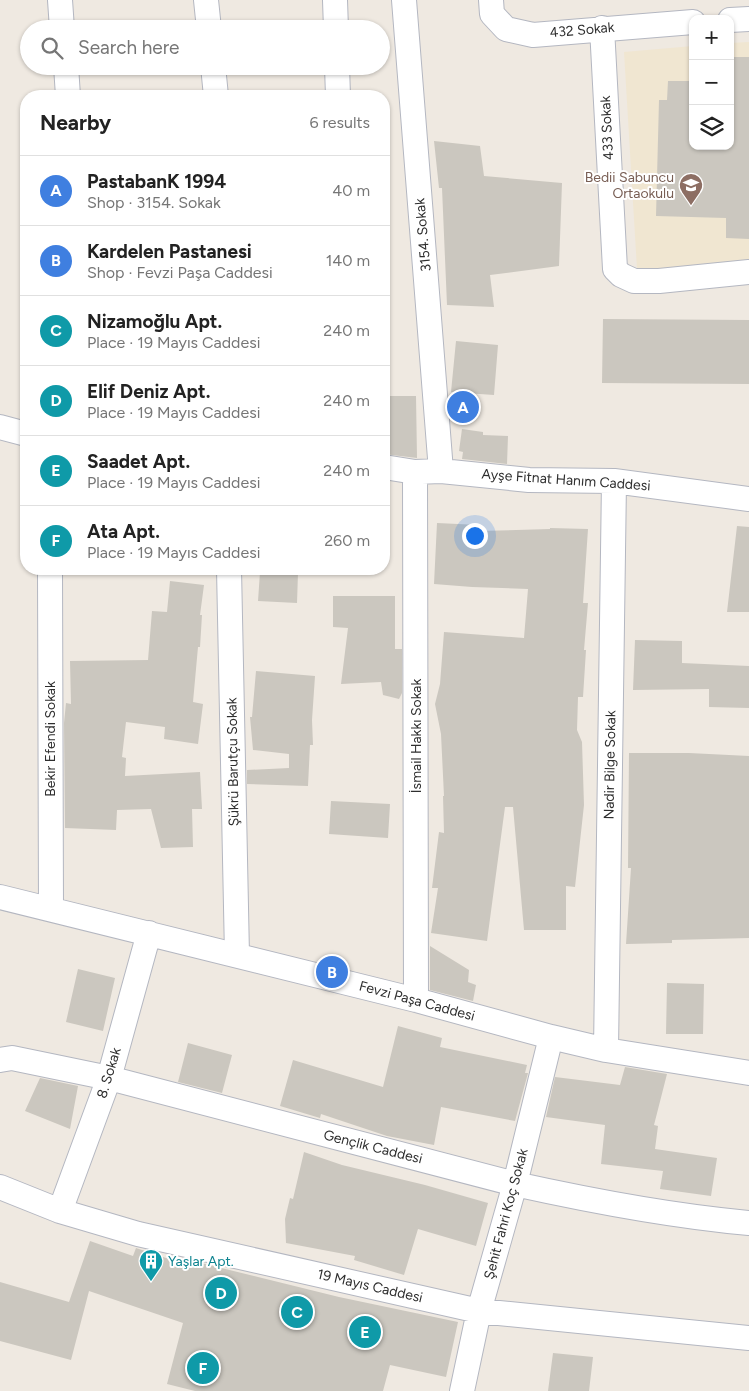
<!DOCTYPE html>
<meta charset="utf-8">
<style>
:root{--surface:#fff;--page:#f2f2f2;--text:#222;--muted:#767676;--line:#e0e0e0;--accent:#0f766e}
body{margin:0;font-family:Figtree,sans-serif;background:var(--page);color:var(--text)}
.controls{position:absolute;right:15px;top:15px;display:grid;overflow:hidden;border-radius:10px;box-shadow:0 1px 4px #0004}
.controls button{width:45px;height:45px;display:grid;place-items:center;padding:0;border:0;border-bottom:1px solid var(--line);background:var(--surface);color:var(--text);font:25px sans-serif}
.you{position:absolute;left:474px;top:535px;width:18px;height:18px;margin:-12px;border:4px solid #fff;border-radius:50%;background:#1a73e8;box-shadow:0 0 0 8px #1a73e833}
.badge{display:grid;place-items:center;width:32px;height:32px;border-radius:50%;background:var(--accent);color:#fff;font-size:16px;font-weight:700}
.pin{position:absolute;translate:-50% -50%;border:2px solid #fff;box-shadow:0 1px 5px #0006}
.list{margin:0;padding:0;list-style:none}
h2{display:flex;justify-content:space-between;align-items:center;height:65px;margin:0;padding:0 20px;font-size:21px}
h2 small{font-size:16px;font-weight:400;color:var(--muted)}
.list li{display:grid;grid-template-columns:32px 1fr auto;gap:15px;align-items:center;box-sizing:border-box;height:70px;padding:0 20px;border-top:1px solid var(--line)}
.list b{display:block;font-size:19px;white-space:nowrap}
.list p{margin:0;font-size:16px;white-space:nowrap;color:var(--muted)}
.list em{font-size:16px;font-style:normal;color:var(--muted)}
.icon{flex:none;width:28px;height:28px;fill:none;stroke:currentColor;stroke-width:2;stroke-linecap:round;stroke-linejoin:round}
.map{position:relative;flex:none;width:749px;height:1391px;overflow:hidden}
.search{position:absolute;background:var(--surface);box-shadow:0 1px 4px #0004;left:20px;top:20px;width:370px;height:55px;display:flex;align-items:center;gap:12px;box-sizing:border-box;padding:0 18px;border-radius:28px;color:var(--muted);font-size:19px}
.panel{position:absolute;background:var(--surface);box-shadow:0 1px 4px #0004;left:20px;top:90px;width:370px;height:485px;border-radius:20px}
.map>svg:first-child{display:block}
.education{fill:#f0e6d1}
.building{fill:#cbc7bf}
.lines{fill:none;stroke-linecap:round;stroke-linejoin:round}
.minor-casing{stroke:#b4b7c1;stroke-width:26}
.minor{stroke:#fff;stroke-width:24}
.labels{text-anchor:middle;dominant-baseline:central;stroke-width:4;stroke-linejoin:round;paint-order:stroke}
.street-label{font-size:14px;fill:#2e2e2e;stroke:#fff}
.education-label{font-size:14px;fill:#785e54;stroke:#fff;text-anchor:end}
.culture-label{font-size:14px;fill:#0d838f;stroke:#fff;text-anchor:start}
</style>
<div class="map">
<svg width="749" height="1391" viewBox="0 0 749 1391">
<rect width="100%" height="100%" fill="#efe9e1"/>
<path class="education" d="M749 42V265L637 269 624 52 693 46V146H730V43Z"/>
<path class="building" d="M730 57H749V239L726 238V218L656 216 659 100H667L668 81H693V146H730Z
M434 141 480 146 484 176 562 183 559 266 490 275 494 307 447 305 442 188H439Z
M603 319 749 320V384L602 383Z
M456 341 498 345 494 395 451 392Z
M384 396H416L417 458 384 454Z
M462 429 483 432V435L508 436 507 464 462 459 463 452 459 451Z
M437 523 479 525V531L550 529V528L588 529 583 603H588L584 650H586L583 697H578L577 730 582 742 584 805 575 887 566 886V930H524L513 807H505L487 941 431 933 438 888H432L439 832 444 833 443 796H444L441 734 435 704 440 684 444 632 524 638 528 589 472 587 434 584Z
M737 526 749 527V612H727Z
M260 572 298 573 297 603 258 601Z
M170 581 204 585 200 615H202L200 647H198L193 702 203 704 198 744 164 739 165 727 126 722 122 757 126 758 125 776 200 772 202 809H192L193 847 161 848 151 809 117 810 116 830 65 828 64 723 66 703 71 704 70 661 148 660 152 611 167 612Z
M333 596H395V649H402V693L399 699 383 695 381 682 341 684 348 628 333 627Z
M635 640 682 641V663L749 666V708L709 707V689L633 690Z
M256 671 315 676 312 720 313 745H310L308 786 247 784V770L289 768V754L253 750 250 717H252Z
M629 753H689L749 756V938L672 940V943L626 944 631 868H628Z
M331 801 390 804 388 838 329 834Z
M430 946 469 970 468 982 476 985 473 1001 430 990Z
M78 969 115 978 103 1031 66 1022Z
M667 983 704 984 703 1034H666Z
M398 1026 442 1038 440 1047 527 1065 525 1073H528L515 1121 441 1107 434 1145 387 1136 321 1114 320 1118 280 1106 293 1060 383 1087Z
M188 1043 232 1055 222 1093 178 1082Z
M625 1067 667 1074 654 1125 658 1126 655 1149 717 1158 711 1196 660 1189 663 1171 601 1164 605 1125 546 1117 555 1077 620 1085Z
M40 1078 78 1086 70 1129 25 1111Z
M304 1152 342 1165 425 1185 488 1203 476 1246 418 1229 404 1275 354 1260 355 1256 286 1243 285 1219 290 1198 293 1199Z
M90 1241 133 1256 136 1248 196 1268 197 1262 339 1297 458 1322 446 1377 390 1365 383 1391H195L167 1384 183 1323 89 1291 71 1360 0 1341V1282L69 1302Z
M553 1353 593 1357 589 1391H548Z"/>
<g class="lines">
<g class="minor-casing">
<path id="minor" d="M60 0 62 29
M206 0 209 29
M335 0 336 29
M404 0 441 471
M491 0 492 14 506 29 533 35 693 22
M730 20 749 19
M602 28 615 269 621 275 634 281H659L749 272
M66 66 68 96
M213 66 216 96
M337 66 338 96
M0 427 26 434
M384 467 415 472 441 471 529 480 614 481 749 499
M415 472 416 1000
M50 569 51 909
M229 569 237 955
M0 897 416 1000 551 1037 606 1050 749 1073
M606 1050 614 481
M0 1060 12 1058 109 1078 515 1184C592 1201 670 1216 749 1223
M0 1187 60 1211 138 1234 479 1311 749 1338
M60 1211 109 1078 149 933
M462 1391 479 1311 515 1184 551 1037"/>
</g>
<use href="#minor" class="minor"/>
</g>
<defs>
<g id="school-pin" transform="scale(1.25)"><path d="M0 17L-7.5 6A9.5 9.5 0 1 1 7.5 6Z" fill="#8d6e63" stroke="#fff"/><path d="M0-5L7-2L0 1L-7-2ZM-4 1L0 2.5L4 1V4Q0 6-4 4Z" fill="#fff"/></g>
<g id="building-pin" transform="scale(1.25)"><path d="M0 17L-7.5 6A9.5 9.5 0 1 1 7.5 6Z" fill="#0f9aa8" stroke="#fff"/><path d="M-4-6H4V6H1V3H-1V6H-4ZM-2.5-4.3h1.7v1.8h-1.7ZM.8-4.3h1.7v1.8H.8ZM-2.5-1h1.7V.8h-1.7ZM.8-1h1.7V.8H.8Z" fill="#fff"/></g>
</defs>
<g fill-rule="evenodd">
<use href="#school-pin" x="691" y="185"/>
<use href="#building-pin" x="151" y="1261"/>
</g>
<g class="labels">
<g class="street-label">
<text transform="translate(582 30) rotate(-5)">432 Sokak</text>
<text transform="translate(607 128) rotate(-93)">433 Sokak</text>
<text transform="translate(423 235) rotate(-95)">3154. Sokak</text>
<text transform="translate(566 480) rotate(4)">Ayşe Fitnat Hanım Caddesi</text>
<text transform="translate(416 736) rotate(-90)">İsmail Hakkı Sokak</text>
<text transform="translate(50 739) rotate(-90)">Bekir Efendi Sokak</text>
<text transform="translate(233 762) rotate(-91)">Şükrü Barutçu Sokak</text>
<text transform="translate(610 765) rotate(-89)">Nadir Bilge Sokak</text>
<text transform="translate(417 1001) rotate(15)">Fevzi Paşa Caddesi</text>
<text transform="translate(109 1073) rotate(-73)">8. Sokak</text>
<text transform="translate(373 1147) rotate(14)">Gençlik Caddesi</text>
<text transform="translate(506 1214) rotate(-75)">Şehit Fahri Koç Sokak</text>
<text transform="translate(370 1286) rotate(13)">19 Mayıs Caddesi</text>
</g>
<g class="education-label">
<text x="674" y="177">Bedii Sabuncu<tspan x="674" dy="16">Ortaokulu</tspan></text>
</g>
<g class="culture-label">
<text x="168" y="1261">Yaşlar Apt.</text>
</g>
</g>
</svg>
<div class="controls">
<button>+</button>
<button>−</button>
<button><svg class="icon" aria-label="layers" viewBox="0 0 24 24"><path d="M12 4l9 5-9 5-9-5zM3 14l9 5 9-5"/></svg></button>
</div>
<div class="you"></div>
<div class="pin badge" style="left:463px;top:407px;background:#3f7fe0">A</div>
<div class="pin badge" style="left:332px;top:972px;background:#3f7fe0">B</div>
<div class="pin badge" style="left:297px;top:1312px;background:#0f9aa8">C</div>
<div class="pin badge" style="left:221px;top:1293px;background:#0f9aa8">D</div>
<div class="pin badge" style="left:365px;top:1332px;background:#0f9aa8">E</div>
<div class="pin badge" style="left:203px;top:1368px;background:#0f9aa8">F</div>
<div class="search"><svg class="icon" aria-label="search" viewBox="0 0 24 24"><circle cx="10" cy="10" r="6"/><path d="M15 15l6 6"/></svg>Search here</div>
<section class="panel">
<h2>Nearby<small>6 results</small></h2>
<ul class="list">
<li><span class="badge" style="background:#3f7fe0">A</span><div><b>PastabanK 1994</b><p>Shop · 3154. Sokak</p></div><em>40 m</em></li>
<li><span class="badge" style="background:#3f7fe0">B</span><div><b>Kardelen Pastanesi</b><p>Shop · Fevzi Paşa Caddesi</p></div><em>140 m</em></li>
<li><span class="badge" style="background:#0f9aa8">C</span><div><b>Nizamoğlu Apt.</b><p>Place · 19 Mayıs Caddesi</p></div><em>240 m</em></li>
<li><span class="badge" style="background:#0f9aa8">D</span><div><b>Elif Deniz Apt.</b><p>Place · 19 Mayıs Caddesi</p></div><em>240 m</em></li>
<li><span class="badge" style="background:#0f9aa8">E</span><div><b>Saadet Apt.</b><p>Place · 19 Mayıs Caddesi</p></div><em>240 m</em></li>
<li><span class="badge" style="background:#0f9aa8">F</span><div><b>Ata Apt.</b><p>Place · 19 Mayıs Caddesi</p></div><em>260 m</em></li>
</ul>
</section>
</div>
